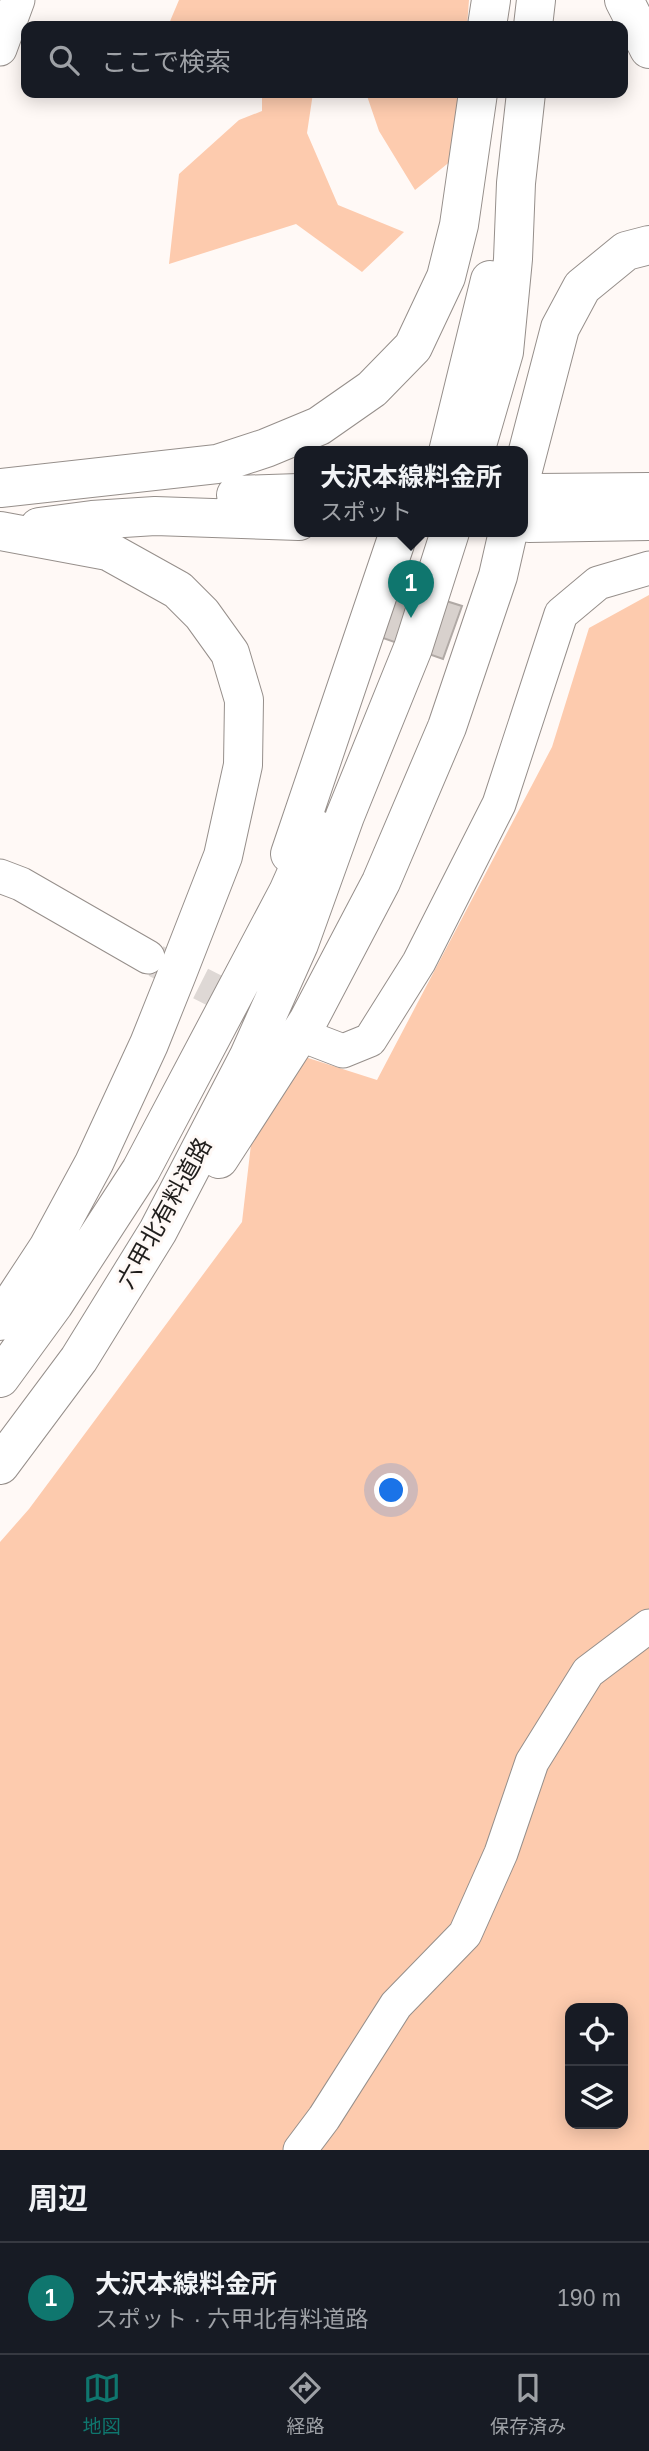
<!DOCTYPE html>
<html lang="ja">
<meta charset="utf-8">
<style>
:root{--surface:#171b24;--page:#242831;--text:#f1f3f6;--muted:#9ea1a6;--line:#363941;--accent:#0f766e}
body{margin:0;font-family:Helvetica,"Noto Sans JP",sans-serif;background:var(--page);color:var(--text)}
.controls{position:absolute;right:21px;bottom:21px;display:grid;overflow:hidden;border-radius:14px;box-shadow:0 4px 18px #0003}
.controls button{width:63px;height:63px;display:grid;place-items:center;padding:0;border:0;border-bottom:2px solid var(--line);background:var(--surface);color:var(--text);font:35px sans-serif}
.you{position:absolute;left:392px;top:1491px;width:24px;height:24px;margin:-18px;border:5px solid #fff;border-radius:50%;background:#1a73e8;box-shadow:0 0 0 10px #1a73e833}
.badge{display:grid;place-items:center;width:46px;height:46px;border-radius:50%;background:var(--accent);color:#fff;font-size:23px;font-weight:700}
.pin{position:absolute;translate:-50% -58px;filter:drop-shadow(0 2px 4px #0008)}
.pin::after{content:'';position:absolute;top:37px;width:24px;height:21px;background:inherit;clip-path:polygon(0 0,100% 0,50% 100%)}
.popup{position:absolute;left:294px;top:446px;width:234px;height:91px;box-sizing:border-box;display:grid;place-content:center;border-radius:14px;background:var(--surface);filter:drop-shadow(0 2px 5px #0005);font-size:23px;white-space:nowrap;color:var(--muted)}
.popup b{font-size:26px;color:var(--text)}
.popup::after{content:'';position:absolute;left:50%;top:100%;margin-left:-14px;border:14px solid transparent;border-top-color:var(--surface)}
.list{margin:0;padding:0;list-style:none}
h2{display:flex;justify-content:space-between;align-items:center;height:91px;margin:0;padding:0 28px;font-size:30px}
h2 small{font-size:23px;font-weight:400;color:var(--muted)}
.list li{display:grid;grid-template-columns:46px 1fr auto;gap:21px;align-items:center;box-sizing:border-box;height:112px;padding:0 28px;border-top:2px solid var(--line)}
.list b{display:block;font-size:26px;white-space:nowrap}
.list p{margin:0;font-size:23px;white-space:nowrap;color:var(--muted)}
.list em{font-size:23px;font-style:normal;color:var(--muted)}
.icon{flex:none;width:38px;height:38px;fill:none;stroke:currentColor;stroke-width:2;stroke-linecap:round;stroke-linejoin:round}
.map{position:relative;flex:none;width:649px;height:2150px;overflow:hidden}
.search{position:absolute;background:var(--surface);box-shadow:0 4px 18px #0003;left:21px;right:21px;top:21px;height:77px;display:flex;align-items:center;gap:18px;box-sizing:border-box;padding:0 24px;border-radius:14px;color:var(--muted);font-size:26px}
.sheet{height:203px;background:var(--surface)}
nav{display:flex;justify-content:space-around;align-items:center;box-sizing:border-box;height:98px;border-top:2px solid var(--line);background:var(--surface);font-size:19px;color:var(--muted)}
nav a{display:grid;justify-items:center;gap:4px}
nav .on{color:var(--accent)}
.map>svg:first-child{display:block}
.green{fill:#fdcbae;fill-rule:evenodd}
.building{fill:#d8d1cd;stroke:#b0a9a5;stroke-width:2}
.lines{fill:none;stroke-linecap:round;stroke-linejoin:round}
.minor-tunnel{stroke:#ded8d5;stroke-width:33;stroke-dasharray:33 17;stroke-linecap:butt}
.minor-casing{stroke:#968f8b;stroke-width:35}
.major-casing{stroke:#968f8b;stroke-width:40}
.minor{stroke:#fff;stroke-width:33}
.major{stroke:#fff;stroke-width:38}
.labels{text-anchor:middle;dominant-baseline:central;stroke-width:6;stroke-linejoin:round;paint-order:stroke}
.street-label{font-size:24px;fill:#201e1c;stroke:#fff9f6}
</style>
<div class="map">
<svg width="649" height="2150" viewBox="0 0 649 2150">
<rect width="100%" height="100%" fill="#fff9f6"/>
<path class="green" d="M179 0H469L467 26H168Z
M262 93H313L307 133 338 205 404 232 362 272 296 224 169 264 179 174 239 120 262 111Z
M366 93H462L457 156 415 190 379 131Z
M649 595V2150H0V1542L29 1509 242 1222 258 1084 280 1049 377 1080 552 747 589 628ZM570 2008H623V2124H570Z"/>
<path class="building" d="M376 579 462 606 443 659 360 630Z"/>
<g class="lines">
<path class="minor-tunnel" d="M156 961 255 1011"/>
<g class="minor-casing">
<path id="minor" d="M0 49 18 0
M0 876 21 884 148 957
M304 1036 343 1051 370 1040 419 962 499 804 561 614 598 583 649 568
M300 2150 324 2118 396 2005 465 1934 501 1853 532 1762 588 1672 649 1626"/>
</g>
<g class="major-casing">
<path id="major" d="M624 0 649 49
M487 26 491 0
M533 26 536 0
M448 452 490 280
M475 452 504 352 513 259 516 183 526 93
M523 470 560 328 582 287 626 251 649 245
M0 488 217 464 266 448 319 426 372 389 413 347 446 277 459 225 478 93
M537 493 649 492
M236 495 299 493
M529 523 649 521
M39 527 92 520 155 516 299 521
M0 531 108 551 178 590 202 614 230 653 244 700 243 765 223 856 177 974 149 1044 94 1163 48 1248 0 1321
M290 854 399 532
M219 1159 308 1021 381 882 447 727 498 576 508 532
M0 1378 54 1304 141 1170 288 892 316 829
M0 1465 79 1359 158 1231 249 1056 299 944 345 816 413 648 450 532"/>
</g>
<use href="#minor" class="minor"/>
<use href="#major" class="major"/>
</g>
<g class="labels">
<g class="street-label">
<text transform="translate(164 1213) rotate(-61)">六甲北有料道路</text>
</g>
</g>
</svg>
<div class="controls">
<button><svg class="icon" aria-label="locate" viewBox="0 0 24 24"><circle cx="12" cy="12" r="6"/><path d="M12 2v4M12 18v4M2 12h4M18 12h4"/></svg></button>
<button><svg class="icon" aria-label="layers" viewBox="0 0 24 24"><path d="M12 4l9 5-9 5-9-5zM3 14l9 5 9-5"/></svg></button>
</div>
<div class="you"></div>
<div class="pin badge" style="left:411px;top:618px">1</div>
<div class="popup"><b>大沢本線料金所</b>スポット</div>
<div class="search"><svg class="icon" aria-label="search" viewBox="0 0 24 24"><circle cx="10" cy="10" r="6"/><path d="M15 15l6 6"/></svg>ここで検索</div>
</div>
<section class="sheet">
<h2>周辺<small></small></h2>
<ul class="list">
<li><span class="badge">1</span><div><b>大沢本線料金所</b><p>スポット · 六甲北有料道路</p></div><em>190 m</em></li>
</ul>
</section>
<nav>
<a class="on"><svg class="icon" aria-label="map" viewBox="0 0 24 24"><path d="M3 6l6-2 6 2 6-2v14l-6 2-6-2-6 2zM9 4v14M15 6v14"/></svg>地図</a>
<a><svg class="icon" aria-label="directions" viewBox="0 0 24 24"><path d="M12 3l9 9-9 9-9-9zM9 14v-3h6M13 9l2 2-2 2"/></svg>経路</a>
<a><svg class="icon" aria-label="saved" viewBox="0 0 24 24"><path d="M7 4h10v16l-5-4-5 4z"/></svg>保存済み</a>
</nav>
